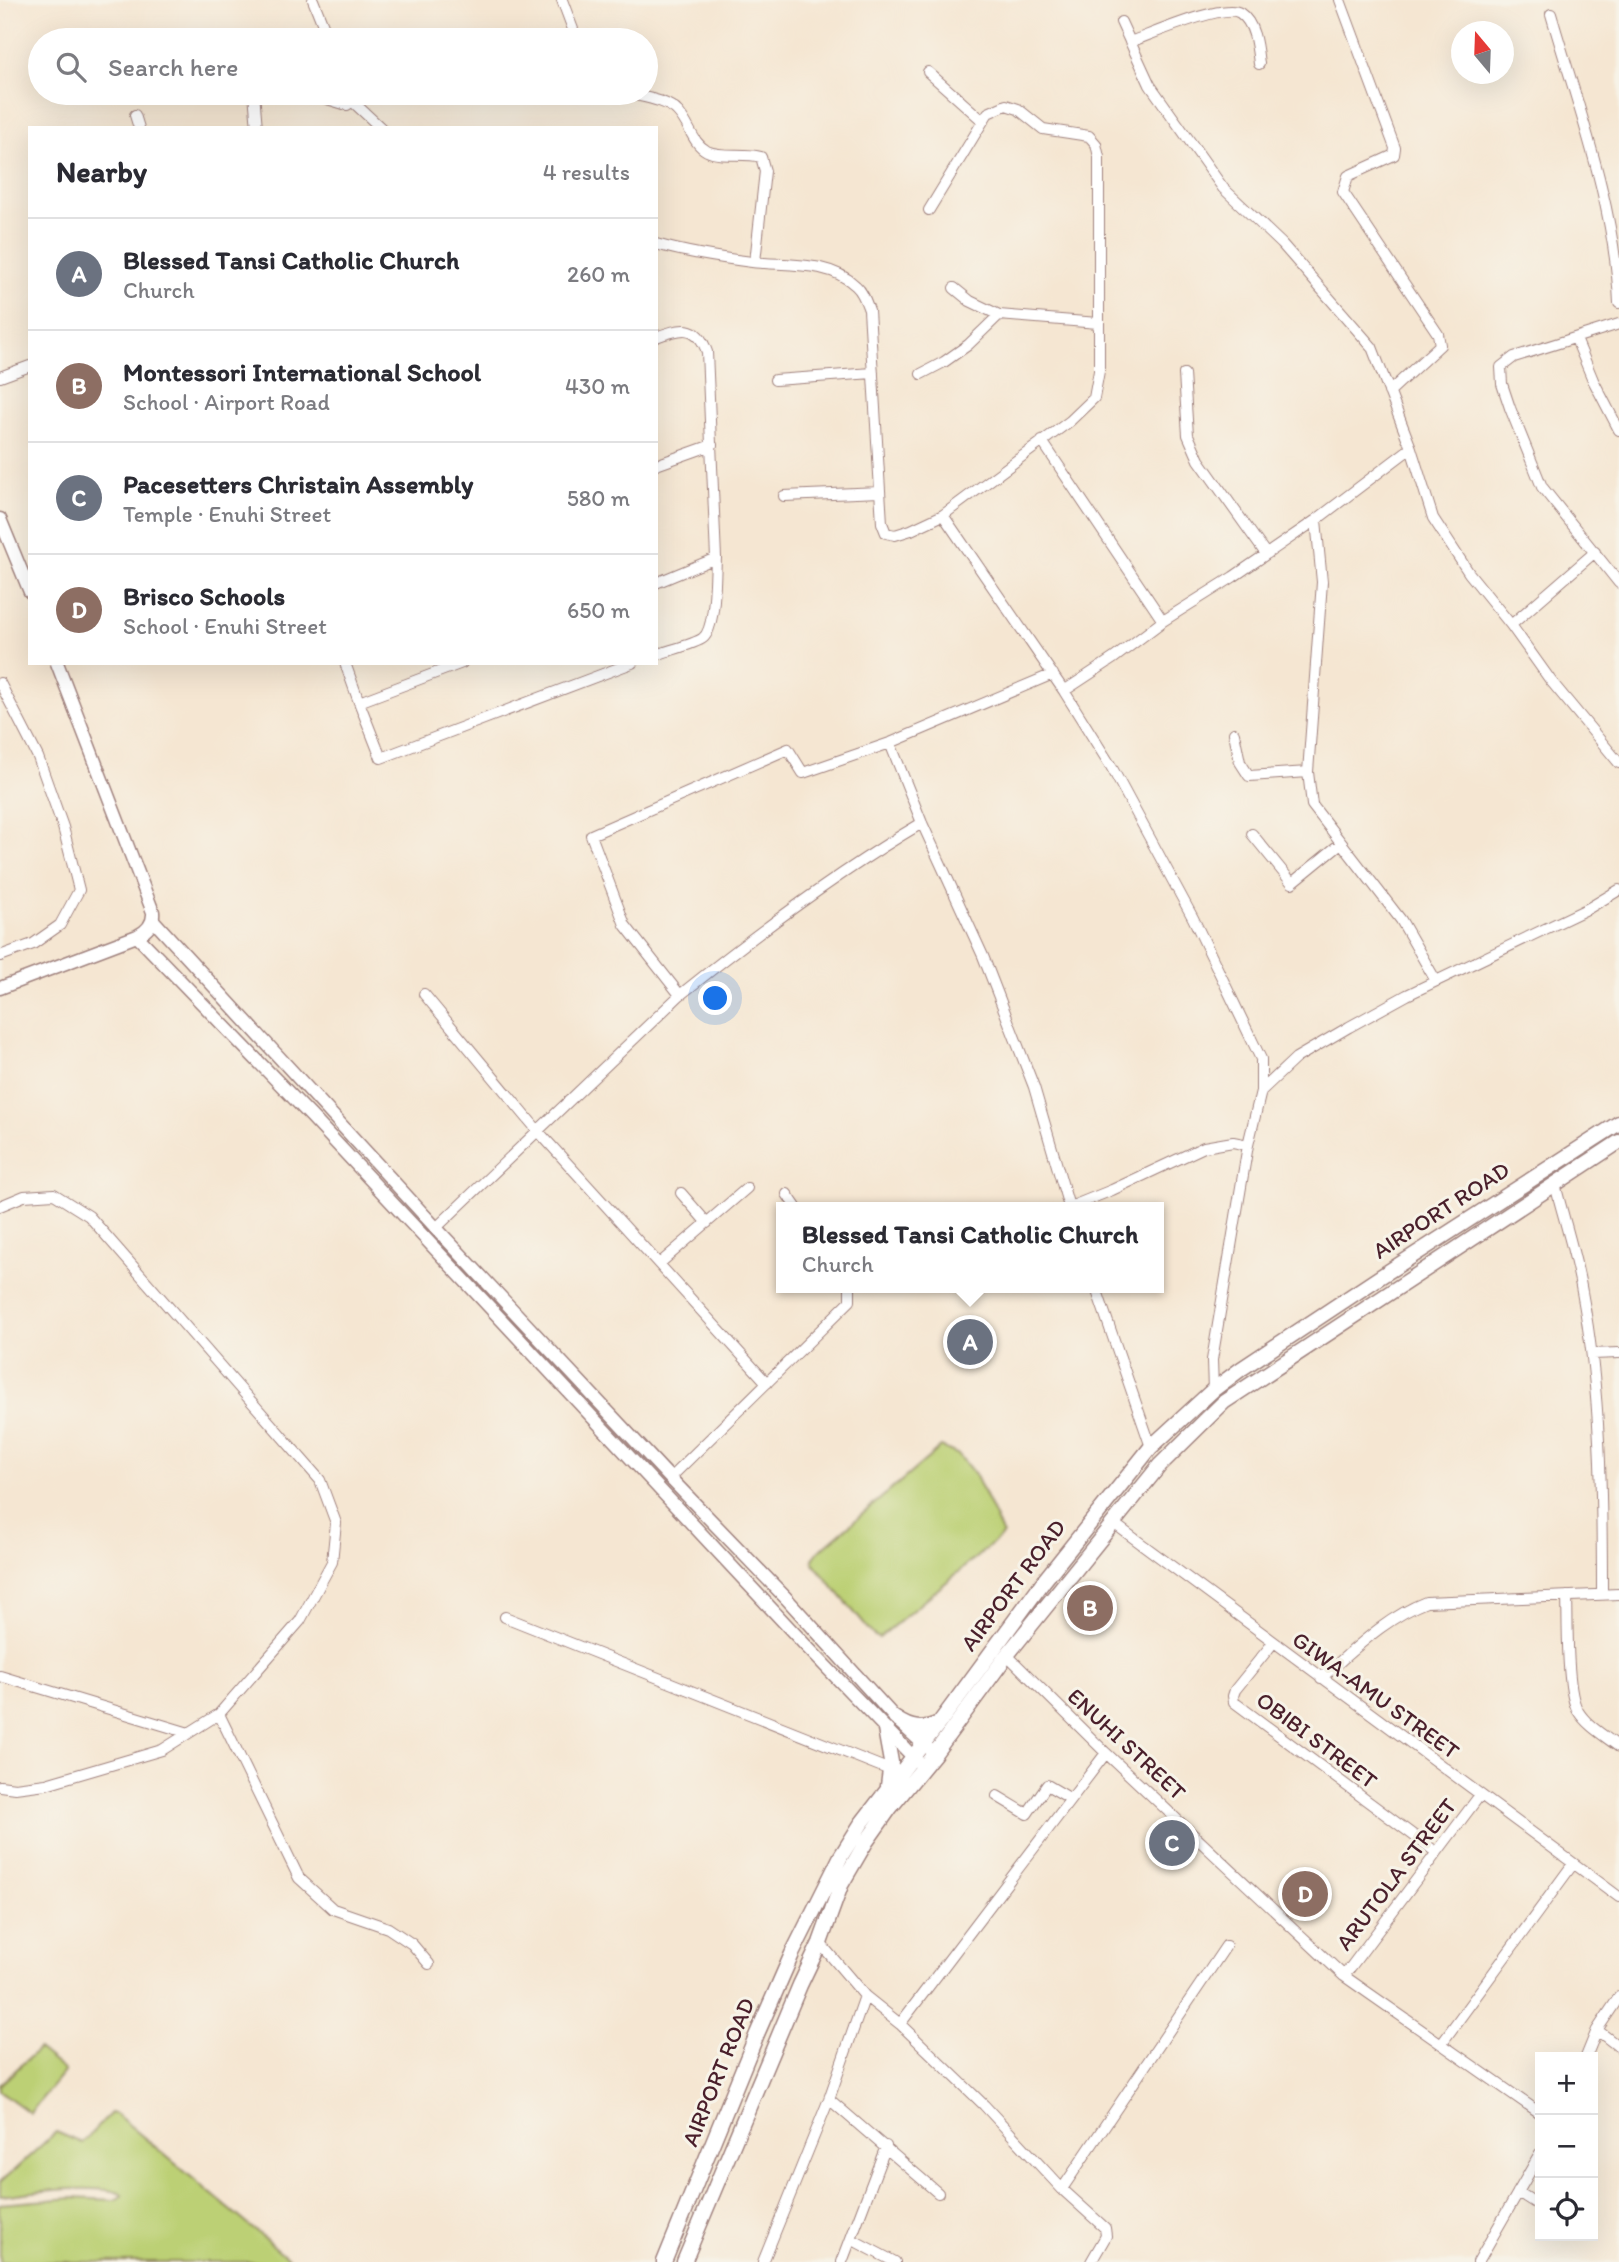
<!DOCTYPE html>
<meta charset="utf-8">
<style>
:root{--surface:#fff;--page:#f2f2f3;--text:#2b2b33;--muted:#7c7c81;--line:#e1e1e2;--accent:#1f6fb2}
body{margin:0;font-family:Itim,sans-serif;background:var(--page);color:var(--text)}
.controls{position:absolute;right:21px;bottom:21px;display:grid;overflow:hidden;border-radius:0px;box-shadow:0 7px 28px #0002}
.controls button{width:63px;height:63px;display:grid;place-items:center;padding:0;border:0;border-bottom:2px solid var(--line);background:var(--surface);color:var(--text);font:35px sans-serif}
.compass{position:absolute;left:1451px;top:21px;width:63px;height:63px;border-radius:50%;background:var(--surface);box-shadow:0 7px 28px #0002;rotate:341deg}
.you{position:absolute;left:716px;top:999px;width:24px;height:24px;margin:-18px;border:5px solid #fff;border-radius:50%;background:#1a73e8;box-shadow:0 0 0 10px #1a73e833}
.badge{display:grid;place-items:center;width:46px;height:46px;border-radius:50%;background:var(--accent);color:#fff;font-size:23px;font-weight:700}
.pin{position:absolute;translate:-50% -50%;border:4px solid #fff;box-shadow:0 2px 7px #0006}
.popup{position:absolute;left:776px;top:1202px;width:388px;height:91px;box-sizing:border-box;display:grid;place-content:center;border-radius:0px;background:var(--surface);filter:drop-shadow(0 2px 5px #0005);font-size:23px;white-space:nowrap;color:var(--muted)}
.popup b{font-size:26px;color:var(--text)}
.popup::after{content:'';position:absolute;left:50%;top:100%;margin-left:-14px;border:14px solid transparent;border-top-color:var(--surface)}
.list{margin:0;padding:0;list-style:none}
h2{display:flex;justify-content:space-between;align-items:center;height:91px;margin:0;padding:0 28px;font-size:30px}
h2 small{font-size:23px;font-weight:400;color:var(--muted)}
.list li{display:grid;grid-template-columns:46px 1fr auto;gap:21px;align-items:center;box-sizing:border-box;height:112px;padding:0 28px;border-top:2px solid var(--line)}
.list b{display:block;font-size:26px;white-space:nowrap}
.list p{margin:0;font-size:23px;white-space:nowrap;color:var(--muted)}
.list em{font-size:23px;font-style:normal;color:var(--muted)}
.icon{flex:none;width:38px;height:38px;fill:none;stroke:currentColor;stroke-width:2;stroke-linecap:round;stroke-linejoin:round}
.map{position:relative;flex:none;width:1619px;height:2262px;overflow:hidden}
.search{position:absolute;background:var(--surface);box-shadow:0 7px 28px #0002;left:28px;top:28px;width:630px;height:77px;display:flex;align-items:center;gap:18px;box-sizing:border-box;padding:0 24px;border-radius:38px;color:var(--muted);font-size:26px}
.panel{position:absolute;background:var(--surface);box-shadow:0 7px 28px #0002;left:28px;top:126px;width:630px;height:539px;border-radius:0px}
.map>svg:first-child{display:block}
.green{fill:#bcd074;stroke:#837850;stroke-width:2}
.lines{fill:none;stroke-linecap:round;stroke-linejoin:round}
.minor-casing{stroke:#a0827e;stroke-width:12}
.tertiary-casing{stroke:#a0827e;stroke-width:15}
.secondary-casing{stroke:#a0827e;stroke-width:17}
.minor{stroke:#fff;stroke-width:10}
.tertiary{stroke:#fff;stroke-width:12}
.secondary{stroke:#fff;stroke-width:14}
.labels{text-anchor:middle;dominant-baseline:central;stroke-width:6;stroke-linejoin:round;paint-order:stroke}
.street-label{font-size:23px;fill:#4a1f2b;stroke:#f7f3e8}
</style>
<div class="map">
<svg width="1619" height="2262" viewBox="0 0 1619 2262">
<rect width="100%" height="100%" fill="#f7f3e8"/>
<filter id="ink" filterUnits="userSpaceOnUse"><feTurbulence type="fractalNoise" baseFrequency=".0143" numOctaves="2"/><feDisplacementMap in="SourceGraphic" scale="14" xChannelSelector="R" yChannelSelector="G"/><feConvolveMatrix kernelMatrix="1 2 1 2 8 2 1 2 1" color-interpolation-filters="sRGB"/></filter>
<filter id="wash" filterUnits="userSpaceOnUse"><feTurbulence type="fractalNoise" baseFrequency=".00686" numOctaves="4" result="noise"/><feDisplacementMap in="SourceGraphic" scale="28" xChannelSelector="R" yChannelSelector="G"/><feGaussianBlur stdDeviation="1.57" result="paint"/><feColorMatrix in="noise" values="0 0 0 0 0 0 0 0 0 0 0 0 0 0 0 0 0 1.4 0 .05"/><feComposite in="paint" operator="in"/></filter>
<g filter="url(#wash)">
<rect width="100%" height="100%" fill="#f5e6d2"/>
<path class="green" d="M941 1447 959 1455 976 1476 1003 1535 879 1638 873 1635 815 1565 813 1559 818 1552Z
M38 2049 65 2071 30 2113 0 2091V2085Z
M111 2113 117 2115 293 2262H0V2204L72 2198 115 2200 123 2195C102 2182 26 2193 0 2196V2183L56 2132 82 2143Z"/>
</g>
<g filter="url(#ink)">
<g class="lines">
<g class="minor-casing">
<path id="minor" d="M313 0 329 40
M562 0 577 40
M1340 0 1395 148 1394 155 1348 176 1343 192 1438 334 1440 345 1389 392
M1551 14C1578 107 1615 206 1619 303
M1121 22 1150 85 1223 188 1282 244 1372 347 1411 448 1433 518 1469 573 1511 625 1551 681 1619 763
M1130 42C1150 35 1224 2 1240 13 1255 23 1257 47 1259 64
M928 72 983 121
M254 93 257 128
M307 93 347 105 352 101
M349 93 352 101 381 128
M627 93C642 97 668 100 678 112 690 125 692 143 707 151 721 158 745 152 761 157L765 171 755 262
M135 115 139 128
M656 244C687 253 720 258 752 262 786 266 829 260 856 286 863 292 866 302 869 310L882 523 886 533 895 535 911 530 943 515 1070 421 1094 398 1099 371V157L1096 144 1089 136 1043 129 1018 109 1006 105 988 113 929 210
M954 288 970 301 999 315
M1619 324 1514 357 1501 367 1502 384 1510 408 1542 487 1619 583
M656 337C681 328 697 323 707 352L716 558 656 583
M1576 339 1593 380 1619 430
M921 374 944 362 968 345 999 315 1098 323
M1184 374 1188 435 1199 460 1266 554
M0 377 30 366
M775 380 873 373
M1042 441 1163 621
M656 465 712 445
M784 496 880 492
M943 515 1064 691 1112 768 1193 918 1261 1059V1091
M1316 520 1322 582 1308 772 1312 805 1401 920 1436 981
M1511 625 1595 552
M656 655C666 651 696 644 703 638 716 628 715 575 716 558
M345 663 359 702
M462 663 359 702 381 758 632 663
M0 683 38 757 63 827 79 890 60 925 33 944 0 956
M1064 691 1114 658 1163 621 1233 577 1316 520 1411 448
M1234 733 1240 762 1249 776 1308 772
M890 743 922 823 983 956 1034 1087 1069 1207
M1252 834 1292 883 1341 843
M424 994 538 1131 767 1383
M680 995 625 925 591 835 788 749 803 773 890 743 1053 674
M1555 1184C1564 1220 1576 1256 1582 1292 1601 1392 1602 1494 1602 1595
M681 1193 707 1223
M787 1194 796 1207
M0 1206 24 1196 54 1194 89 1216 320 1480 336 1523 332 1562 300 1621 219 1714 162 1750 46 1784 15 1788 0 1786
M1070 1207 1112 1190 1204 1147 1233 1142 1248 1145
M436 1228 680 995C757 933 837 873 922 823
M659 1264 747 1188
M1096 1288 1151 1447
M1592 1354 1619 1353
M1213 1390 1212 1360 1248 1145 1261 1091 1296 1058 1349 1027 1407 995 1589 908 1619 890
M670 1478 850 1301V1288
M1112 1522 1619 1897
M1567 1596C1568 1621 1566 1692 1578 1711 1587 1726 1605 1736 1619 1747
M505 1617 890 1770
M1273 1643 1235 1690 1233 1696 1234 1702 1436 1852
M1007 1655 1106 1753 1344 1976 1540 2113
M0 1676 189 1733
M1321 1678C1354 1650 1385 1618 1426 1602L1619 1594
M219 1714 299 1878 333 1909 388 1928 412 1944 429 1964
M997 1796 1027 1814 1047 1785 1071 1799
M820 1943 865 1996 900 2024 984 2105 1062 2189 1105 2228 1106 2236 1091 2262
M1344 1976 1480 1795
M900 2024 1106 1753
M1597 2030 1619 2047
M1441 2044 1573 1864
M1586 2057 1597 2030 1619 1997
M829 2099 938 2193
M1062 2189 1226 1946
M1518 2192 1540 2206
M851 2239 895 2262
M763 2262 829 2099 865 1996
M842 2262 886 2146
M1478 2262 1540 2154"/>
</g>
<g class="tertiary-casing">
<path id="tertiary" d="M0 519 30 592
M153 920 436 1228 670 1478 786 1598 896 1719 930 1750
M137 936 311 1116 808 1648 918 1762
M0 988 137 936C147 931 154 924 153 912L57 663"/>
</g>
<g class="secondary-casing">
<path id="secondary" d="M896 1719C911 1729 922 1731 939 1723
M885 1729 891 1762 888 1786
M664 2262 757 2034 792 1954 841 1856 861 1824 940 1722 1043 1582 1151 1447 1213 1390 1241 1369 1383 1275 1619 1123
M684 2262 800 1985 820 1943 841 1885 866 1842 890 1808 935 1753 1007 1655 1160 1465 1224 1402 1619 1142"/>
</g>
<use href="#minor" class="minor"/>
<use href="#tertiary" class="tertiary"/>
<use href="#secondary" class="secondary"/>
</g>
</g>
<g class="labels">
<g class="street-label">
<text transform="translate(1441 1210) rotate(-33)">AIRPORT ROAD</text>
<text transform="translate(1013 1585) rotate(-53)">AIRPORT ROAD</text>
<text transform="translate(1376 1695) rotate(36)">GIWA-AMU STREET</text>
<text transform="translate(1317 1740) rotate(37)">OBIBI STREET</text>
<text transform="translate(1127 1744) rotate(43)">ENUHI STREET</text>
<text transform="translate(1396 1874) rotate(-53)">ARUTOLA STREET</text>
<text transform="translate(718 2072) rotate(-68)">AIRPORT ROAD</text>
</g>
</g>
</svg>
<div class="controls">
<button>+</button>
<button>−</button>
<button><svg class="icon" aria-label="locate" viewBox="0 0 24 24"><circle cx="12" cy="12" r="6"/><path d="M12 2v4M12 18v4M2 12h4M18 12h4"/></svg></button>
</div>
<svg class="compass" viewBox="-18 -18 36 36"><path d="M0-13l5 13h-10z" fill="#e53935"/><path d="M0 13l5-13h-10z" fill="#7c7c81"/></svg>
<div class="you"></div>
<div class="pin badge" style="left:970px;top:1342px;background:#6b7280">A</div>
<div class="popup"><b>Blessed Tansi Catholic Church</b>Church</div>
<div class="pin badge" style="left:1090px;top:1608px;background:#8d6e63">B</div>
<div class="pin badge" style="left:1172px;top:1843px;background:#6b7280">C</div>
<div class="pin badge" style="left:1305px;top:1894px;background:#8d6e63">D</div>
<div class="search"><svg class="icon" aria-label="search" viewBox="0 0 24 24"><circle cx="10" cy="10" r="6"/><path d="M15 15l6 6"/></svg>Search here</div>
<section class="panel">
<h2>Nearby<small>4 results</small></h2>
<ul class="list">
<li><span class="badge" style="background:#6b7280">A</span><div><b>Blessed Tansi Catholic Church</b><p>Church</p></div><em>260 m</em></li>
<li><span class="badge" style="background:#8d6e63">B</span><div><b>Montessori International School</b><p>School · Airport Road</p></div><em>430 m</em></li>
<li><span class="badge" style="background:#6b7280">C</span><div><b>Pacesetters Christain Assembly</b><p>Temple · Enuhi Street</p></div><em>580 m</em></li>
<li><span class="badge" style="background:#8d6e63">D</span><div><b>Brisco Schools</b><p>School · Enuhi Street</p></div><em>650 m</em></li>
</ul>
</section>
</div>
